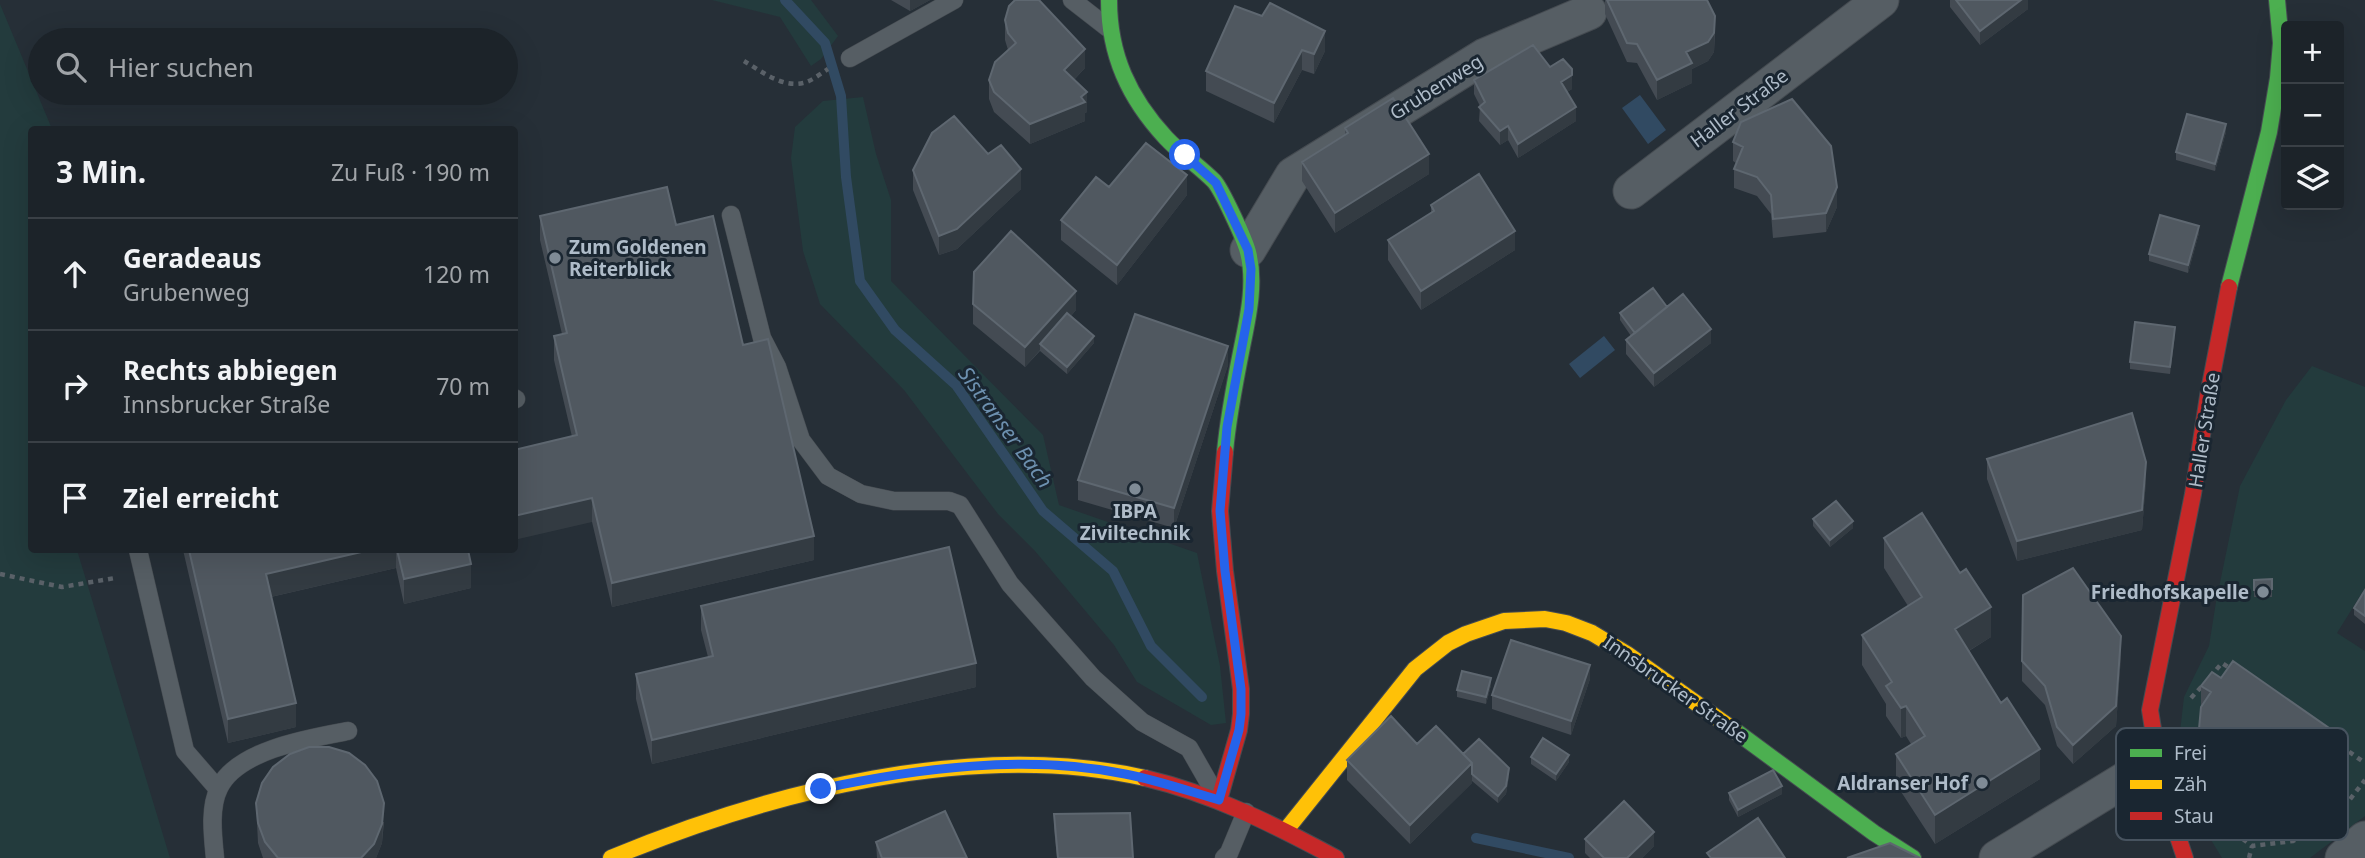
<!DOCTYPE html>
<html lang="de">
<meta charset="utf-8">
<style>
:root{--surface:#1c2329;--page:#292f35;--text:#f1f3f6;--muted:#a0a4a8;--line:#3a4046}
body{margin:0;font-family:"Noto Sans",sans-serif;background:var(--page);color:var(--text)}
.controls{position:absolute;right:21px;top:21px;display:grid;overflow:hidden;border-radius:7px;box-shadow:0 7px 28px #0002}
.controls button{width:63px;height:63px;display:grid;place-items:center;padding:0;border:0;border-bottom:2px solid var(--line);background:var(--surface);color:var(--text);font:35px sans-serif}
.stop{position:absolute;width:21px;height:21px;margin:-16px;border:5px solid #2563eb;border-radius:50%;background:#fff}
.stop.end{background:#2563eb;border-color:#fff;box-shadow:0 2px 7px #0008}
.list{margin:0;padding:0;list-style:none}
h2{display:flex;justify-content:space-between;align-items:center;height:91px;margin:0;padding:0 28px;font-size:30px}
h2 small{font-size:23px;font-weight:400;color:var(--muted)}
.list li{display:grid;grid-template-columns:46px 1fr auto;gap:21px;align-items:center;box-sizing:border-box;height:112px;padding:0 28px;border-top:2px solid var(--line)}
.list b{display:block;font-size:26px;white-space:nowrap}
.list p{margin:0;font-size:23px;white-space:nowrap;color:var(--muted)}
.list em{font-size:23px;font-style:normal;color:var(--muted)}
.icon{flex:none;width:38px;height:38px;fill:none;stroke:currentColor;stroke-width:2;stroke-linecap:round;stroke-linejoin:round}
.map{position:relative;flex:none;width:2365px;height:858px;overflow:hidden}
.search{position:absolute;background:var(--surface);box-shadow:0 7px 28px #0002;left:28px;top:28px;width:490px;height:77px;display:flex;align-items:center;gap:18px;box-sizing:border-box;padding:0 24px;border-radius:38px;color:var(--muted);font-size:26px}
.panel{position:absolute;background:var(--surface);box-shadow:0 7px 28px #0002;left:28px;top:126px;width:490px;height:427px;border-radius:7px}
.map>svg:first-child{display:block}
.green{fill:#233b3d}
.water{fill:#314a62}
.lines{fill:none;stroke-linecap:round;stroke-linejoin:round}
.stream{stroke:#314a62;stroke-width:10}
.lane-casing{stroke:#454b51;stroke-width:19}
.street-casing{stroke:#454b51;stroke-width:37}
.fast-casing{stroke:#454b51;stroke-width:18}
.slow-casing{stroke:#454b51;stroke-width:18}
.jam-casing{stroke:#454b51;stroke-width:18}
.path{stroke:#5a6168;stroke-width:4.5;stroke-dasharray:5 5;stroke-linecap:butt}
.lane{stroke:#565e64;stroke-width:18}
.street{stroke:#565e64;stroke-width:35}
.fast{stroke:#4caf50;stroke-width:16}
.slow{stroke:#ffc107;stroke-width:16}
.jam{stroke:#c62828;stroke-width:16}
.wall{fill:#444b53}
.shaded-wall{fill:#333b42}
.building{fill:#505860;stroke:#5e6770;stroke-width:2}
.route{stroke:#2563eb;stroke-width:9}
.poi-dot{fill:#7f8b96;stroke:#1a2631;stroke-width:2.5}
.labels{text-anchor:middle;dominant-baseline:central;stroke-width:6;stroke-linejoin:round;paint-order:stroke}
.street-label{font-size:19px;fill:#afbcc9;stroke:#1a2631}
.poi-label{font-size:19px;font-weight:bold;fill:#afbcc9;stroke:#1a2631;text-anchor:end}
.water-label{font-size:21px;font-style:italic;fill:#6d90af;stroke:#1a2631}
.key{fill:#1a2631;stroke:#47535f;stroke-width:2}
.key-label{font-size:19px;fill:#afbcc9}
</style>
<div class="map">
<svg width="2365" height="858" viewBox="0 0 2365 858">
<rect width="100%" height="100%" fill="#262f37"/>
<path class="green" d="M712 0H811L838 36 821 59 811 66 780 17Z
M0 4 52 129 32 130V550H77L170 858H0Z
M863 97 876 154 891 200V281L1043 435 1059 505 1197 553 1220 666 1226 723 1211 725 1137 682 1114 645 1035 551 998 514 904 390 820 304 803 251 791 158 795 127 823 101Z
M2312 366 2365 387V588L2337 633 2365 651V816L2310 858H2222L2202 825 2177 758 2184 697 2209 646 2216 602 2240 486 2286 400Z"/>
<path class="water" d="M1640 95 1666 130 1648 144 1622 108Z
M1604 336 1615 350 1580 378 1569 364Z"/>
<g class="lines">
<path class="stream" d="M785 0 825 43 841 96 846 177 860 281 895 330 956 385 1043 511 1113 571 1151 646 1202 697
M1476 838 1569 858"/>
<g class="lane-casing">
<path id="lane" d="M1072 0 1108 28
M850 58 954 0
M731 215 762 338 777 367 801 440 828 476 861 494 894 501H949L960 505 1010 584 1093 678 1142 722 1189 748 1217 797
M514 398 516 399
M138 550 185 751 218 789
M215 858C213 837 209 808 219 788 237 750 310 738 348 731
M1224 858 1229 853 1246 812"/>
</g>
<g class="street-casing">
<path id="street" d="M1631 191 1881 0
M1248 250 1293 175 1485 56 1589 12
M1997 858 2157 760
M2343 858 2365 839"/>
</g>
<g class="fast-casing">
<path id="fast" d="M1109 0C1109 55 1129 98 1166 138 1181 154 1199 166 1214 181 1222 190 1245 240 1248 252 1256 283 1248 317 1242 347 1235 382 1228 417 1225 452
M2229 287 2269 132 2278 78 2281 43 2277 0
M1734 730 1874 833 1913 858"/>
</g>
<g class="slow-casing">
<path id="slow" d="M1286 830 1415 669 1448 643 1466 634 1504 621 1545 619 1566 623 1592 633 1627 654 1734 730
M611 858C769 792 974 739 1145 778"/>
</g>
<g class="jam-casing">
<path id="jam" d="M1145 778C1213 794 1275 825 1336 858
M1219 800 1239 730 1241 714V689L1225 571 1220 511 1225 452
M2185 858 2163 792 2150 710 2193 494 2208 396 2229 287"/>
</g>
<path class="path" d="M744 61C761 71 782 88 803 83 812 81 820 74 828 69
M0 574 62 587 115 578
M2210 677 2222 663 2231 669
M2191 698 2204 684
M2341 746 2365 763
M2210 803 2218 820 2252 846 2293 841 2319 828
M2344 807 2365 780
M2249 858 2252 846"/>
<use href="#lane" class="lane"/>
<use href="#street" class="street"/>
<use href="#fast" class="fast"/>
<use href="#slow" class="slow"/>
<use href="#jam" class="jam"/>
</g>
<path class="wall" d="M891 0H930L910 11Z
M1605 0H1707L1715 35 1714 52 1708 61 1692 69V83L1657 100 1637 63 1627 62 1605 14Z
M1950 0H2028V9L1980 45 1950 7Z
M1235 6 1325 51 1314 74 1302 70 1274 123 1206 91V71Z
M1005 20 1085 68 1074 80 1087 112 1085 113V121L1030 144 994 112 989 99V80L1008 50 1005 40Z
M1550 67 1572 89 1567 92 1576 121 1518 158 1508 140 1500 145 1479 121 1480 106 1474 94V80Z
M1345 128 1429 174 1335 233 1302 181V162L1345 135Z
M2226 132 2215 171 2176 160V152Z
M1733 142 1837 207 1826 232 1773 238 1771 214 1757 196 1734 188V169L1736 163 1733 161Z
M913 170 1021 189 957 249 939 255 913 190Z
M1109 187 1187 195 1117 285 1061 240V220Z
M1431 205 1515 250 1421 310 1388 260V240L1431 213Z
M540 216 676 225 743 345 814 560 612 607 554 360V336L562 334 540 240Z
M2199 233 2188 273 2149 261V254Z
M973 304 1076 310 1071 316 1094 343 1067 374 1040 351 1025 367 973 324Z
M1667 307 1711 343 1654 387 1626 354V340L1631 336 1620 320V313Z
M2175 334 2170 374 2130 369V362Z
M1228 365 1174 528 1078 500V480Z
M1987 459 2146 481 2142 530 2017 561 1987 479Z
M1813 519 1853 528 1830 547 1813 526Z
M1884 538 1991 637 1969 651 2040 779 1935 844 1896 784V754L1911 744 1906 736 1901 738 1886 716V704L1862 665V635L1908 606 1884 568Z
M183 550H473L468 551 471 588 404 604 396 568 271 597 296 727 228 743Z
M2272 579V597H2254V580Z
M2365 590V624L2354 615V608Z
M701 606 976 687 652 764 636 699V674L708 657 701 630Z
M2121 656 2116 726 2073 764 2057 746 2045 705 2022 681V661Z
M1590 679 1571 735 1492 709V695Z
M1491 685 1486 704 1457 697V690Z
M2201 686 2348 783 2333 804 2303 802 2293 817 2270 800V779L2269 778 2247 794 2229 781V758L2215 777 2198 764V740L2201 706Z
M1417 744 1463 754 1509 776 1506 794 1498 803 1472 781V783L1410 844 1347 780V760Z
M1531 757 1569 762 1556 781 1531 764Z
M1729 793 1782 794 1738 817 1729 800Z
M256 803 384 822 382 843 376 858H263L258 843Z
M1054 814 1133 858H1057L1054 828Z
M1585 839 1654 846 1642 858H1590L1585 853Z
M876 842 967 858H877Z"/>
<path class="shaded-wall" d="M910 0H930L910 11Z
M2021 0H2028V9L1980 45V31Z
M1715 16 1714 52 1708 61 1692 69V83L1657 100V80L1686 52Z
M1325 31V51L1314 74V54Z
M1085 49V68L1064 90V70Z
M1302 50V70L1274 123V103Z
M1572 69V89L1561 96V82Z
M1087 92V112L1085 113V121L1030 144V124L1081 97Z
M1576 107V121L1518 158V144Z
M2226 124V132L2215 171V164Z
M1508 126V140L1500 145V131Z
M1429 154V174L1335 233V213Z
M1021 169V189L957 249 939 255V236Z
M1187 175V195L1117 285V265Z
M1837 187V207L1826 232V213Z
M2199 226V233L2188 273V265Z
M1515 231V250L1421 310V291Z
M1076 291V310L1043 347 1040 344V350L1025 367V347Z
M2175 327V334L2170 374V367Z
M1711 329V343L1654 387V373Z
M1094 336V343L1067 374V367Z
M1228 346V365L1174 528V508Z
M2146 462V481L2142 530 2017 561V541Z
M592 498V522L514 540V516Z
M1853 521V528L1830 547V540Z
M814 536V560L612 607V583Z
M370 550H396V568L266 598V574Z
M471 564V588L404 604V579Z
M1991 607V637L1955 659V629Z
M2121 636V656L2116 726 2073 764V745Z
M976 663V687L652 764V740Z
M1590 665V679L1571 735V721Z
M1491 678V685L1486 704V697Z
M296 703V727L228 743V719Z
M1906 706V736L1901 738V708Z
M2230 732V756L2215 777V753Z
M2040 749V779L1935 844V815Z
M2269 754V778L2247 794V770Z
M1569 755V762L1556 781V774Z
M2348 759V783L2333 804V780Z
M1472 763V783L1410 844V825Z
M1509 768V776L1506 794 1498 803V796Z
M2303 778V802L2293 817V792Z
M1782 786V794L1738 817V810Z
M384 803 382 843 376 858H361Z
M1654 832V846L1642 858H1627Z"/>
<path class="building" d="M1015 0H1039L1085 49 1064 70 1087 92 1081 97 1085 102 1030 124 994 92 989 80 995 62 1016 43 1008 33 1005 20 1009 6Z
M1607 0H1707L1715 16 1714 33 1708 42 1686 52 1692 63 1657 80 1637 44 1627 43Z
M1956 0H2021L1980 31Z
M1270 3 1325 31 1314 54 1302 50 1274 103 1206 71 1235 6 1262 16Z
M1533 45 1550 67 1563 59 1572 69V75L1561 82 1576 107 1518 144 1508 126 1500 131 1479 107 1485 102 1474 80Z
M1393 98 1429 154 1335 213 1302 162 1348 133 1345 128Z
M1792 99 1831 146 1837 187 1826 213 1773 219 1771 195 1757 177 1734 169 1743 147 1733 142 1741 122Z
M2187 114 2226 124 2215 164 2176 152Z
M954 116 988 154 1001 145 1021 169 957 229 939 236 913 170 932 133Z
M1146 143 1187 175 1117 265 1061 220 1096 177 1109 187Z
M1479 174 1515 231 1421 291 1388 240 1434 211 1431 205Z
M667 187 676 225 713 216 743 345 768 339 814 536 612 583 592 498 514 516V450L577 435 554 336 567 333 540 216Z
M2160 215 2199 226 2188 265 2149 254Z
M1011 231 1076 291 1025 347 973 304 974 272Z
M1653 288 1667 307 1635 333 1620 313Z
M1683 294 1711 329 1654 373 1626 340Z
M1067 313 1094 336 1067 367 1040 344Z
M1135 314 1228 346 1174 508 1078 480Z
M2135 322 2175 327 2170 367 2130 362Z
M2132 413 2146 462 2142 510 2017 541 1987 459Z
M1836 501 1853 521 1830 540 1813 519Z
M1922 513 1960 573 1966 569 1991 607 1955 629 2001 703 2007 698 2040 749 1935 815 1896 754 1925 736 1906 706 1901 708 1886 686 1892 682 1862 635 1922 597 1884 538Z
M949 547 976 663 652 740 636 674 713 656 701 606Z
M189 550H370L266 574 296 703 228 719Z
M397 550H468L471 564 404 579Z
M2073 568 2121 636 2116 706 2073 745 2057 727 2045 686 2022 661 2023 595Z
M2272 579V589L2254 590V580Z
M2365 590V616L2354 608Z
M1511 640 1590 665 1571 721 1492 695Z
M2233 661 2339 735 2348 759 2333 780 2303 778 2293 792 2270 776 2281 761 2269 754 2247 770 2229 757 2236 748 2237 737 2230 732 2215 753 2198 740 2201 707 2211 692 2201 686 2212 672 2221 678Z
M1462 671 1491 678 1486 697 1457 690Z
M1391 716 1417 744 1436 726 1472 763 1410 825 1347 760Z
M1543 738 1569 755 1556 774 1531 757Z
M1479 739 1509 768 1506 786 1498 796 1472 774V763L1463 754Z
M309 747H329L349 753 365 765 377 781 384 803 382 824 374 844 361 858H278L265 842 258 823 256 803 262 783 273 767 290 754Z
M1773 770 1782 786 1738 810 1729 793Z
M1624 801 1654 832 1627 858H1604L1585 839Z
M945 811 967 858H882L876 842Z
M1130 813 1133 858H1058L1054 814Z
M1758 818 1785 858H1711L1707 853Z
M1890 843 1920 858H1847Z"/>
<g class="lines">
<path class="route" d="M821 789C919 768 1026 754 1125 774 1157 780 1188 791 1219 800L1239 730 1241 714V689L1225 571 1220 511 1227 427 1249 309 1251 269 1248 250 1216 183 1185 155"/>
</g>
<g class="poi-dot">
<circle cx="555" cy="258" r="7"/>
<circle cx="1135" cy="489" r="7"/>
<circle cx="2263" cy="592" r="7"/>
<circle cx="1982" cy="783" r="7"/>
</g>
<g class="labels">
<g class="street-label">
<text transform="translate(1436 87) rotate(-32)">Grubenweg</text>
<text transform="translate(1739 108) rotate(-37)">Haller Straße</text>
<text transform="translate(2204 430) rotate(-81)">Haller Straße</text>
<text transform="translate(1676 689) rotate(35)">Innsbrucker Straße</text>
</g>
<g class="poi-label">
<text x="569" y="247" text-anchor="start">Zum Goldenen<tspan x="569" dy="22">Reiterblick</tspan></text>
<text x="1135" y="511" text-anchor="middle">IBPA<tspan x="1135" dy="22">Ziviltechnik</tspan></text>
<text x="2249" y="592">Friedhofskapelle</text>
<text x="1968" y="783">Aldranser Hof</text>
</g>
<g class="water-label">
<text transform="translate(1006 427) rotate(54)">Sistranser Bach</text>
</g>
</g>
<rect x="2116" y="728" width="232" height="112" rx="10" class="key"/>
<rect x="2130" y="749" width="32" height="8" fill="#4caf50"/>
<rect x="2130" y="780" width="32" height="9" fill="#ffc107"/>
<rect x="2130" y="812" width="32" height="8" fill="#c62828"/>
<g class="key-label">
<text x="2174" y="760">Frei</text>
<text x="2174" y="791">Zäh</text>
<text x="2174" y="823">Stau</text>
</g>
</svg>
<div class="controls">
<button>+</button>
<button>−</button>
<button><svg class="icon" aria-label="layers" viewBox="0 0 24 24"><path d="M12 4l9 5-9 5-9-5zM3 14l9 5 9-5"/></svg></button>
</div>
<div class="stop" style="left:1185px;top:155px"></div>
<div class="stop end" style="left:821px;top:789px"></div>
<div class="search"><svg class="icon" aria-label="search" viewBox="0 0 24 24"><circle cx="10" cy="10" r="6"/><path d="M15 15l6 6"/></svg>Hier suchen</div>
<section class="panel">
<h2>3 Min.<small>Zu Fuß · 190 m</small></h2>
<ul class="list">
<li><svg class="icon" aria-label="ahead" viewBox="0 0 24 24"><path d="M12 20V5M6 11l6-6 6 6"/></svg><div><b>Geradeaus</b><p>Grubenweg</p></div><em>120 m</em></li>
<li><svg class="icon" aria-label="right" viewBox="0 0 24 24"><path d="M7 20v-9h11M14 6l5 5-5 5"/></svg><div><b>Rechts abbiegen</b><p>Innsbrucker Straße</p></div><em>70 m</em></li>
<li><svg class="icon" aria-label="arrive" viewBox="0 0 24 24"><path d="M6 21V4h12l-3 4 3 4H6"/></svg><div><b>Ziel erreicht</b></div></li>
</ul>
</section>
</div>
